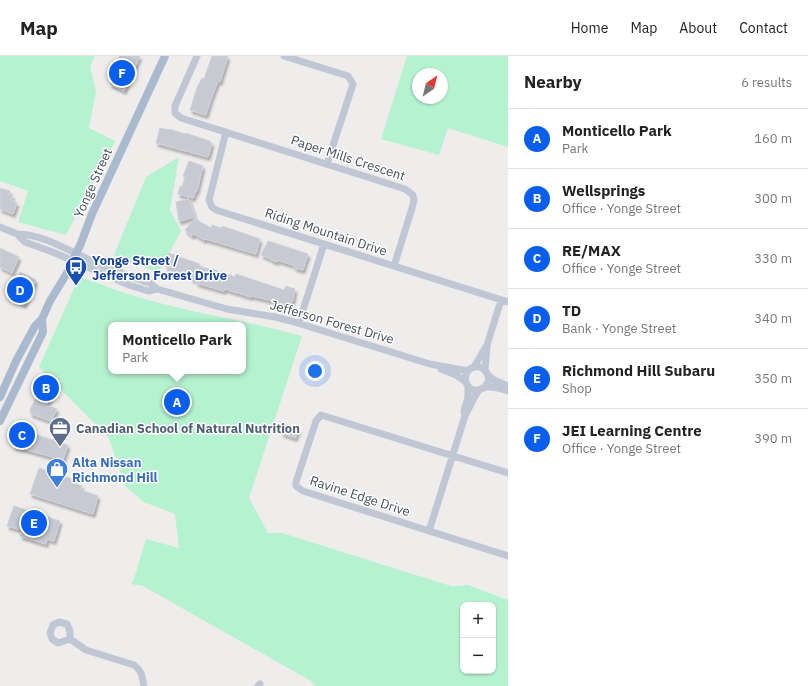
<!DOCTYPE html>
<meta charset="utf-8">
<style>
:root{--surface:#fff;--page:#f6f6f6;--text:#222;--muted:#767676;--line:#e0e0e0;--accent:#095eec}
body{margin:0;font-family:"IBM Plex Sans",sans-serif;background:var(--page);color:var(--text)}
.controls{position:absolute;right:12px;bottom:12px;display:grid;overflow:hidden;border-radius:8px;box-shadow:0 1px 3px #0004}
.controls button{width:36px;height:36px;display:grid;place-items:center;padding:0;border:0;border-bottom:1px solid var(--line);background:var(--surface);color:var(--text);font:20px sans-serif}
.compass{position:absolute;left:412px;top:12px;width:36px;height:36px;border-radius:50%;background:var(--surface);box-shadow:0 1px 3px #0004;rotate:35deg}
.you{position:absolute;left:315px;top:315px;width:14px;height:14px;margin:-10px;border:3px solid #fff;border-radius:50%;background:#1a73e8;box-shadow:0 0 0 6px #1a73e833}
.badge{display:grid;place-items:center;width:26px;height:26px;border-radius:50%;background:var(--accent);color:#fff;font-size:13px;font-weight:700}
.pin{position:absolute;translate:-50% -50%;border:2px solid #fff;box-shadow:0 1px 4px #0006}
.popup{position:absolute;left:108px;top:266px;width:138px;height:52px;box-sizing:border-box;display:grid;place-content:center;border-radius:8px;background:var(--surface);filter:drop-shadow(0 1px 3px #0005);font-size:13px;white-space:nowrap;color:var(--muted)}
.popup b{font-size:15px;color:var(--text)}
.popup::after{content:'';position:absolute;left:50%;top:100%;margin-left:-8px;border:8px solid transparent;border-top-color:var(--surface)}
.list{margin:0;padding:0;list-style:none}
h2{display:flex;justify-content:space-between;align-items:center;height:52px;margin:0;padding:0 16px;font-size:17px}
h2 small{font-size:13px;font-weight:400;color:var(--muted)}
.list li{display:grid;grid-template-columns:26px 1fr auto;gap:12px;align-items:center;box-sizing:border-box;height:60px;padding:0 16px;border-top:1px solid var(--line)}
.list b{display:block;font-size:15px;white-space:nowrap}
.list p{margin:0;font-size:13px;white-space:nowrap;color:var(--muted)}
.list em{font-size:13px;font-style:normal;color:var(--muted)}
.map{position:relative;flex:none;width:508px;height:630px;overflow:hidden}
header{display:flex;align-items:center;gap:24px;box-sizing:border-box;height:56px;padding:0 20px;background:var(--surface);border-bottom:1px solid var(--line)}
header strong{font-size:19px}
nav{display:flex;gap:22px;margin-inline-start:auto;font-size:14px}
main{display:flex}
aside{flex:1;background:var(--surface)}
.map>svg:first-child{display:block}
.green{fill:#b5f2d0;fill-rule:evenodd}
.building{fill:#c7cad3;stroke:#cfd1d9;filter:url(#shadow)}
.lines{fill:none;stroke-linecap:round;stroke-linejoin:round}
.minor{stroke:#bec7d3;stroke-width:7}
.major{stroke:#a9b9ce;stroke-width:8}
.labels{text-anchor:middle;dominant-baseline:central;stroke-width:3;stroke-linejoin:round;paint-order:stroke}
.street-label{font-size:13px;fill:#434e5b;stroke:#fff}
.transit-label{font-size:13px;font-weight:bold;fill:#164399;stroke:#fff;text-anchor:start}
.service-label{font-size:13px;font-weight:bold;fill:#4e5e75;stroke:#fff;text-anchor:start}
.shop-label{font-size:13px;font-weight:bold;fill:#366cbe;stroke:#fff;text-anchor:start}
</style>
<header>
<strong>Map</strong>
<nav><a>Home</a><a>Map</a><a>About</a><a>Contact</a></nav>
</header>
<main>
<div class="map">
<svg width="508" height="630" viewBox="0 0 508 630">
<defs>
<filter id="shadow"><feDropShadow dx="2" dy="3.5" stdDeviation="1" flood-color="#0004"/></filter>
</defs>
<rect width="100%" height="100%" fill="#efecec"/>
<path class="green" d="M0 0H95L90 10 96 36 89 72 115 85 66 179 18 166 28 135 0 125Z
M407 0H508V91L448 72 439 99 381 83ZM418 18H442V42H418Z
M179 101 170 154 181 175 159 217 114 199 146 121Z
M79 221C96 226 112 233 128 238 185 256 245 264 302 280L249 442 268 477H282L454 531 455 530 468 529 508 544V630H315L311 625 143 530 131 528 134 523 146 483 179 492 175 458 144 446 125 430 109 382 39 311ZM111 269H243V315H111ZM463 549H493V615H463Z"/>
<path class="building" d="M120 0H140L124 35 110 28 113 23 110 21Z
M212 0H228L220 26 218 25 211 43 206 59 190 54 197 32 202 22 204 23Z
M160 72 169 74V73L185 78V77L210 85V87H212L208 101 156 87Z
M189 105 203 110 197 135H196L193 142 178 138 180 130 182 131 185 121 183 120Z
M0 132 10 135 8 139 13 140 11 144 17 147 13 158 0 153Z
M189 143 195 161 179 165 176 146Z
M195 162 203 168V167L211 172 212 169 221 172 222 170 260 183 256 198 216 186 205 183 204 184 194 178 192 180 185 174Z
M268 185 308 198 303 214 294 212 295 210 277 204V206L271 204V203L261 199Z
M0 192 19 201 12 217 0 211Z
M168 197 200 208 199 210 212 214V213L235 221 236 218 284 234 286 230 295 233 293 244 291 247 287 246 286 248 252 240 251 241 225 233 224 235 196 227 197 225 190 222 191 218 182 215 181 220 167 215 169 211 165 210Z
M20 216 36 224 24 249 8 241Z
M44 325 48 330 52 340 46 349 57 353 51 365 31 358 30 354Z
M284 368 299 373 295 382 281 377Z
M22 374 68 389 63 404 13 390Z
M39 412 54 417 58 422 62 419 74 424 76 428 82 430 81 434 98 440 93 458 30 438Z
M14 450 60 465 54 485 47 483 46 488 20 480 22 474 7 470Z"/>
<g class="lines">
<path class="minor" d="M197 0 175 50V57L181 62 405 133 413 139 414 144 413 149 394 210
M284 0 348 20 353 28 327 108
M226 76 209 144 212 151 216 154 508 246
M0 171 17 178 25 186 55 197 129 229 148 235 157 233 227 253 275 261 291 265 430 308 468 315
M17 178C43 178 69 195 92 205 111 213 130 221 150 227L157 233
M299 267 324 188
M474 311 487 289 501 244
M441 313 456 319 466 326
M485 314 487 291
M488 319 494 324 508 330
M485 331 489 324C488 316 483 309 474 311 463 314 462 331 474 334 479 335 482 332 486 331 493 330 501 333 508 335
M466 358 474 342 479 334
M508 417 321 359 316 365 296 426V430L303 435 508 500
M429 475 465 360 464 355 468 341V330
M59 566 67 568 70 575V583L58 587 52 583 50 577 53 569Z
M70 583 86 594 134 609C142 615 142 620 144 630
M258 630 260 628"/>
<path class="major" d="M0 341 16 305 35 270 42 263 50 245 67 217 81 187 92 158 165 0
M0 365 43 276 42 263"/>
</g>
<defs>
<g id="bus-pin" transform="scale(1.15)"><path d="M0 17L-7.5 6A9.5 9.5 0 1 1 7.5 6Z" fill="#1a4fb4" stroke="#fff"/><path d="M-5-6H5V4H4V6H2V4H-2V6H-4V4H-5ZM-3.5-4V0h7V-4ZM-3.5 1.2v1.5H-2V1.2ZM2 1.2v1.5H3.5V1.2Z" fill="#fff"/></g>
<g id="office-pin" transform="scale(1.15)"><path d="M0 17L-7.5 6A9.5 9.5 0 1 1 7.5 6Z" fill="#5c6f8a" stroke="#fff"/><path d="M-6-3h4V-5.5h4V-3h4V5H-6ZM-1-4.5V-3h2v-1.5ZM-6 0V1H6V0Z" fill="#fff"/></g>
<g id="shop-pin" transform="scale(1.15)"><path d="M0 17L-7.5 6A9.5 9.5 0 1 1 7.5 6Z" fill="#3f7fe0" stroke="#fff"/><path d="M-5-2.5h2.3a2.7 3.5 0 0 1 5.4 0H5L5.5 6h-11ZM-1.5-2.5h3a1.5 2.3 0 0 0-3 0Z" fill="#fff"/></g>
</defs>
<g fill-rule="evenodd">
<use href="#bus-pin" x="76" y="211"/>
<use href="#office-pin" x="60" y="372"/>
<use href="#shop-pin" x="57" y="413"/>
</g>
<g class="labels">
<g class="street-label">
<text transform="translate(348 102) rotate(18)">Paper Mills Crescent</text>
<text transform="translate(93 127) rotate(-66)">Yonge Street</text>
<text transform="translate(326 176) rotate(18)">Riding Mountain Drive</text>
<text transform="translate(332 266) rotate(16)">Jefferson Forest Drive</text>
<text transform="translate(360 440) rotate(18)">Ravine Edge Drive</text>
</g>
<g class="transit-label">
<text x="92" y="204">Yonge Street /<tspan x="92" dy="15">Jefferson Forest Drive</tspan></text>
</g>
<g class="service-label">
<text x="76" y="372">Canadian School of Natural Nutrition</text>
</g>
<g class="shop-label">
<text x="72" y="406">Alta Nissan<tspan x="72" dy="15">Richmond Hill</tspan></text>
</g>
</g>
</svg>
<div class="controls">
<button>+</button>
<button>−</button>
</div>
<svg class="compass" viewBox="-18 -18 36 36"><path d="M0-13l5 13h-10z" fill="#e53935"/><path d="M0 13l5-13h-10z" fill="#767676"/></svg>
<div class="you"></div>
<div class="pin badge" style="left:177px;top:346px">A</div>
<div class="popup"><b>Monticello Park</b>Park</div>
<div class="pin badge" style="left:46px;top:332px">B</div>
<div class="pin badge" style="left:22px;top:379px">C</div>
<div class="pin badge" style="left:20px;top:234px">D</div>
<div class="pin badge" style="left:34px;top:467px">E</div>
<div class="pin badge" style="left:122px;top:17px">F</div>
</div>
<aside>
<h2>Nearby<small>6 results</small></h2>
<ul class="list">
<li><span class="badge">A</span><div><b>Monticello Park</b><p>Park</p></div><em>160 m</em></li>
<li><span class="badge">B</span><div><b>Wellsprings</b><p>Office · Yonge Street</p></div><em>300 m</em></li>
<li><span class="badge">C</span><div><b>RE/MAX</b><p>Office · Yonge Street</p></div><em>330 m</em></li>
<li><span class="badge">D</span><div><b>TD</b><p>Bank · Yonge Street</p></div><em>340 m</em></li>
<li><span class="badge">E</span><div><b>Richmond Hill Subaru</b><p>Shop</p></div><em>350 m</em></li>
<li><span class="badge">F</span><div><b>JEI Learning Centre</b><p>Office · Yonge Street</p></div><em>390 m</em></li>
</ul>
</aside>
</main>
